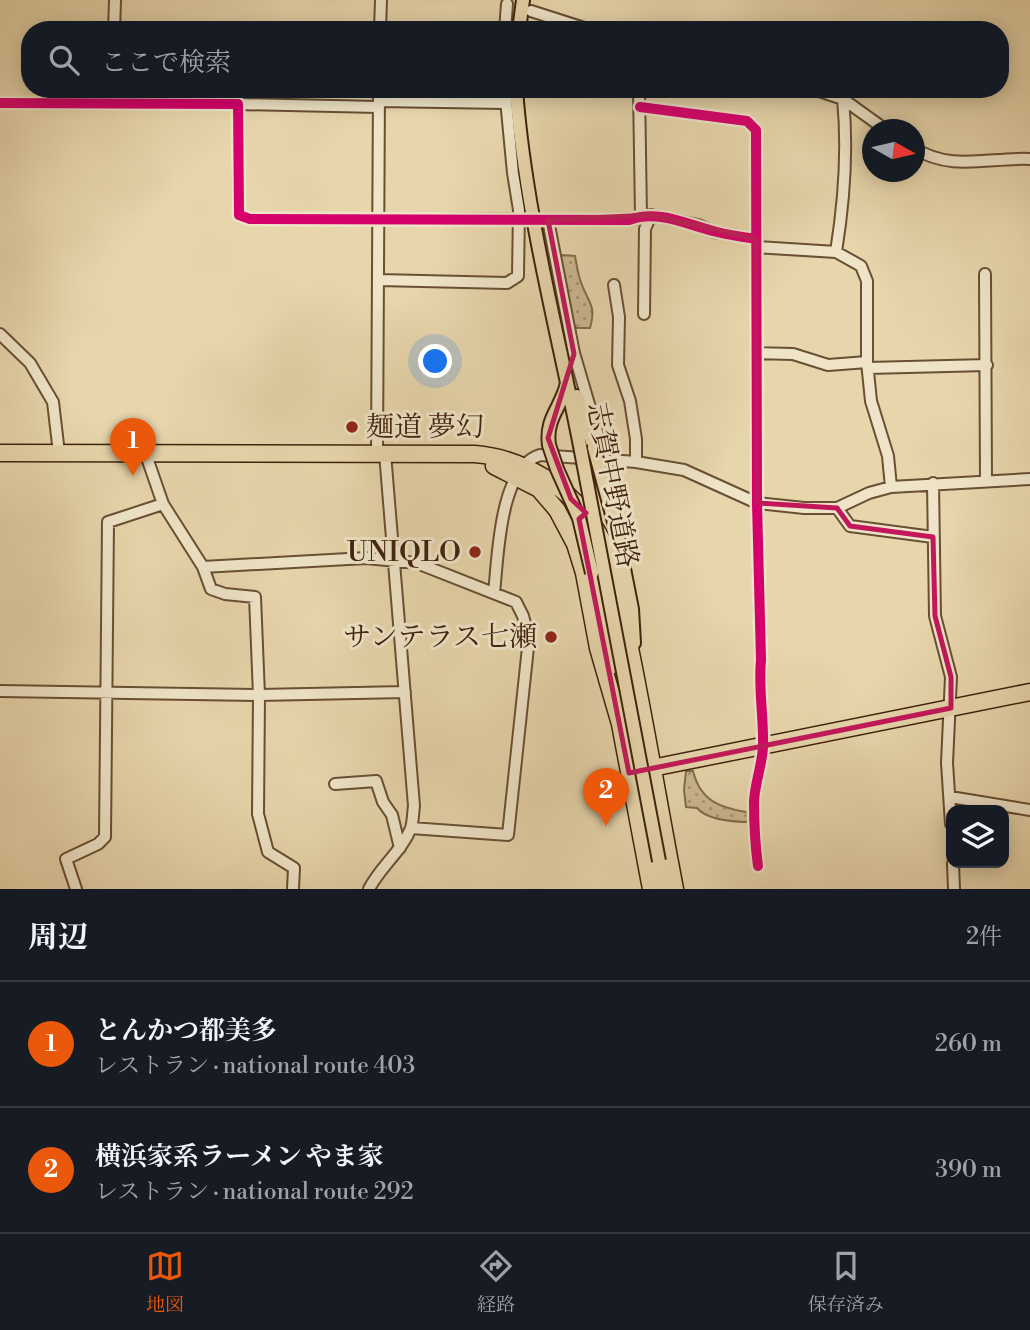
<!DOCTYPE html>
<html lang="ja">
<meta charset="utf-8">
<style>
:root{--surface:#171b24;--page:#242831;--text:#f1f3f6;--muted:#9ea1a6;--line:#363941;--accent:#ea580c}
body{margin:0;font-family:"Libre Bodoni","Noto Serif JP",serif;background:var(--page);color:var(--text)}
.controls{position:absolute;right:21px;bottom:21px;display:grid;overflow:hidden;border-radius:14px;box-shadow:0 4px 18px #0003}
.controls button{width:63px;height:63px;display:grid;place-items:center;padding:0;border:0;border-bottom:2px solid var(--line);background:var(--surface);color:var(--text);font:35px sans-serif}
.compass{position:absolute;left:862px;top:119px;width:63px;height:63px;border-radius:50%;background:var(--surface);box-shadow:0 4px 18px #0003;rotate:98deg}
.you{position:absolute;left:436px;top:362px;width:24px;height:24px;margin:-18px;border:5px solid #fff;border-radius:50%;background:#1a73e8;box-shadow:0 0 0 10px #1a73e833}
.badge{display:grid;place-items:center;width:46px;height:46px;border-radius:50%;background:var(--accent);color:#fff;font-size:23px;font-weight:700}
.pin{position:absolute;translate:-50% -58px;filter:drop-shadow(0 2px 4px #0008)}
.pin::after{content:'';position:absolute;top:37px;width:24px;height:21px;background:inherit;clip-path:polygon(0 0,100% 0,50% 100%)}
.list{margin:0;padding:0;list-style:none}
h2{display:flex;justify-content:space-between;align-items:center;height:91px;margin:0;padding:0 28px;font-size:30px}
h2 small{font-size:23px;font-weight:400;color:var(--muted)}
.list li{display:grid;grid-template-columns:46px 1fr auto;gap:21px;align-items:center;box-sizing:border-box;height:126px;padding:0 28px;border-top:2px solid var(--line)}
.list b{display:block;font-size:26px;white-space:nowrap}
.list p{margin:0;font-size:23px;white-space:nowrap;color:var(--muted)}
.list em{font-size:23px;font-style:normal;color:var(--muted)}
.icon{flex:none;width:38px;height:38px;fill:none;stroke:currentColor;stroke-width:2;stroke-linecap:round;stroke-linejoin:round}
.map{position:relative;flex:none;width:1030px;height:889px;overflow:hidden}
.search{position:absolute;background:var(--surface);box-shadow:0 4px 18px #0003;left:21px;right:21px;top:21px;height:77px;display:flex;align-items:center;gap:18px;box-sizing:border-box;padding:0 24px;border-radius:28px;color:var(--muted);font-size:26px}
.sheet{height:343px;background:var(--surface)}
nav{display:flex;justify-content:space-around;align-items:center;box-sizing:border-box;height:98px;border-top:2px solid var(--line);background:var(--surface);font-size:19px;color:var(--muted)}
nav a{display:grid;justify-items:center;gap:4px}
nav .on{color:var(--accent)}
.map>svg:first-child{display:block}
.grass{fill:url(#grass-dots);stroke:#846c4e;stroke-width:2}
.lines{fill:none;stroke-linecap:round;stroke-linejoin:round}
.stream{stroke:#82694b;stroke-width:2.5}
.minor-casing{stroke:#694f34;stroke-width:14}
.major-casing{stroke:#3f220d;stroke-width:16}
.highway-casing{stroke:#3f220d;stroke-width:19}
.minor{stroke:#efe4c8;stroke-width:10}
.major{stroke:#e7d5ab;stroke-width:12}
.highway{stroke:#e7d5ab;stroke-width:16}
.major-bridge-casing{stroke:#3f220d;stroke-width:16;stroke-linecap:butt}
.major-bridge{stroke:#e7d5ab;stroke-width:12}
.cycleway-casing{stroke:#efe4c8;stroke-width:15}
.cycleway{stroke:#d6006c;stroke-width:10}
.marked{fill:none;stroke:#c2185b;stroke-width:5;stroke-linejoin:round}
.poi-dot{fill:#8f2418;stroke:#efe4c8;stroke-width:2.5}
.labels{text-anchor:middle;dominant-baseline:central;stroke-width:6;stroke-linejoin:round;paint-order:stroke}
.poi-label{font-size:28px;fill:#3f220d;stroke:#efe4c8;text-anchor:end}
.street-label{font-size:28px;fill:#3f220d;stroke:#efe4c8}
</style>
<div class="map">
<svg width="1030" height="889" viewBox="0 0 1030 889">
<defs>
<pattern id="grass-dots" width="8" height="8" patternUnits="userSpaceOnUse" patternTransform="scale(1.75)"><rect width="8" height="8" fill="#cab790"/><path d="M2 2h.1M6 6h.1" fill="none" stroke="#a59474" stroke-width="1.8" stroke-linecap="round"/></pattern>
</defs>
<rect width="100%" height="100%" fill="#e7d5ab"/>
<filter id="stains"><feTurbulence type="fractalNoise" baseFrequency=".00286" numOctaves="4"/><feColorMatrix values="0 0 0 0 .2 0 0 0 0 .09 0 0 0 0 .02 0 0 0 .5 -.17"/></filter>
<radialGradient id="worn" r=".72"><stop offset=".6" stop-color="#630" stop-opacity="0"/><stop offset="1" stop-color="#630" stop-opacity=".3"/></radialGradient>
<path class="grass" d="M547 254 575 256C577 266 578 276 582 285 590 305 596 306 590 328H564Z
M686 771H693C701 803 722 808 751 813L752 822C736 822 708 821 697 808L686 807 684 790Z"/>
<g class="lines">
<path class="stream" d="M530 5 610 30
M797 89 812 94"/>
<g class="minor-casing">
<path id="minor" d="M531 11 590 30
M114 30 115 0
M380 30 381 0
M505 30 507 4
M639 89 641 216
M813 89 843 99 886 130
M379 101 505 103
M0 103 238 104 239 215 250 219H519
M238 104 379 107
M640 107 747 121 756 130 757 503 761 660C758 687 764 718 763 747 762 765 755 783 754 801 754 823 755 844 758 866
M914 148C951 172 990 157 1030 159
M543 220H629L651 215 698 225 714 232 756 239
M548 220 574 353 605 459
M756 247 836 252 861 266 867 281V362L871 401 888 456 891 487
M836 252C844 202 848 149 843 99
M985 274 986 481
M379 280 507 283 518 276 519 210 513 173 505 89
M614 285 619 317 618 365 630 401 636 439V462
M644 314 645 229 651 215
M0 334 30 363 53 402 59 453
M757 353 793 354 828 365 867 362
M868 368 987 365
M145 452 163 504 203 567 211 589 225 594 255 597 259 695 258 814 268 852 294 868 293 889
M377 453 379 89
M933 483 935 616 951 677 947 763 951 824
M837 508 850 526 933 537
M203 567 366 558 417 563 516 602 523 616 529 638 508 835 411 828
M494 593C498 558 499 468 540 455L636 462 684 470 757 503 804 508H837L869 493 891 487 1030 479
M0 691 259 695 405 692
M335 784 376 781 383 802 392 815 400 848
M950 797 1030 810
M953 863 954 889
M76 889 66 859 98 844 105 837 108 522 163 504
M369 889C380 867 402 851 411 828 413 822 413 813 414 806L385 453"/>
</g>
<g class="major-casing">
<path id="major" d="M519 30 523 0
M516 89C525 210 557 328 580 446
M577 396 594 448
M549 445C545 418 562 407 567 383
M617 533 632 609 634 643
M592 573 611 668
M659 861 665 889"/>
</g>
<g class="highway-casing">
<path id="highway" d="M0 453 475 454C524 458 572 488 597 531 619 567 623 612 631 653 647 732 660 811 675 889
M494 466 539 489 557 510 575 544 584 573 598 648 620 724 651 889
M642 770 1030 692"/>
</g>
<use href="#minor" class="minor"/>
<use href="#major" class="major"/>
<use href="#highway" class="highway"/>
<g class="major-bridge-casing">
<path id="major-bridge" d="M549 445 557 469 579 518 592 573
M580 446 659 861
M594 448 617 533"/>
</g>
<use href="#major-bridge" class="major-bridge"/>
<g class="cycleway-casing">
<path id="cycleway" d="M0 103 238 104 239 215 250 219 629 220C659 209 687 225 717 232 729 235 743 237 756 239
M640 107 747 121 756 130 757 503 761 660C758 687 764 718 763 747 762 765 755 783 754 801 754 823 755 844 758 866"/>
</g>
<use href="#cycleway" class="cycleway"/>
</g>
<path class="marked" d="M651 215 756 239 757 503 837 508 850 526 933 537 935 616 951 677V708L629 773 579 519 586 513 571 499 548 438 574 354 548 220Z"/>
<g class="poi-dot">
<circle cx="352" cy="427" r="7"/>
<circle cx="475" cy="552" r="7"/>
<circle cx="551" cy="637" r="7"/>
</g>
<g class="labels">
<g class="poi-label">
<text x="366" y="427" text-anchor="start">麺道 夢幻</text>
<text x="461" y="552">UNIQLO</text>
<text x="537" y="637">サンテラス七瀬</text>
</g>
<g class="street-label">
<text transform="translate(612 485) rotate(79)">志賀中野道路</text>
</g>
</g>
<rect width="100%" height="100%" filter="url(#stains)"/>
<rect width="100%" height="100%" fill="url(#worn)"/>
</svg>
<div class="controls">
<button><svg class="icon" aria-label="layers" viewBox="0 0 24 24"><path d="M12 4l9 5-9 5-9-5zM3 14l9 5 9-5"/></svg></button>
</div>
<svg class="compass" viewBox="-18 -18 36 36"><path d="M0-13l5 13h-10z" fill="#e53935"/><path d="M0 13l5-13h-10z" fill="#9ea1a6"/></svg>
<div class="you"></div>
<div class="pin badge" style="left:133px;top:476px">1</div>
<div class="pin badge" style="left:606px;top:826px">2</div>
<div class="search"><svg class="icon" aria-label="search" viewBox="0 0 24 24"><circle cx="10" cy="10" r="6"/><path d="M15 15l6 6"/></svg>ここで検索</div>
</div>
<section class="sheet">
<h2>周辺<small>2件</small></h2>
<ul class="list">
<li><span class="badge">1</span><div><b>とんかつ都美多</b><p>レストラン · national route 403</p></div><em>260 m</em></li>
<li><span class="badge">2</span><div><b>横浜家系ラーメン やま家</b><p>レストラン · national route 292</p></div><em>390 m</em></li>
</ul>
</section>
<nav>
<a class="on"><svg class="icon" aria-label="map" viewBox="0 0 24 24"><path d="M3 6l6-2 6 2 6-2v14l-6 2-6-2-6 2zM9 4v14M15 6v14"/></svg>地図</a>
<a><svg class="icon" aria-label="directions" viewBox="0 0 24 24"><path d="M12 3l9 9-9 9-9-9zM9 14v-3h6M13 9l2 2-2 2"/></svg>経路</a>
<a><svg class="icon" aria-label="saved" viewBox="0 0 24 24"><path d="M7 4h10v16l-5-4-5 4z"/></svg>保存済み</a>
</nav>
